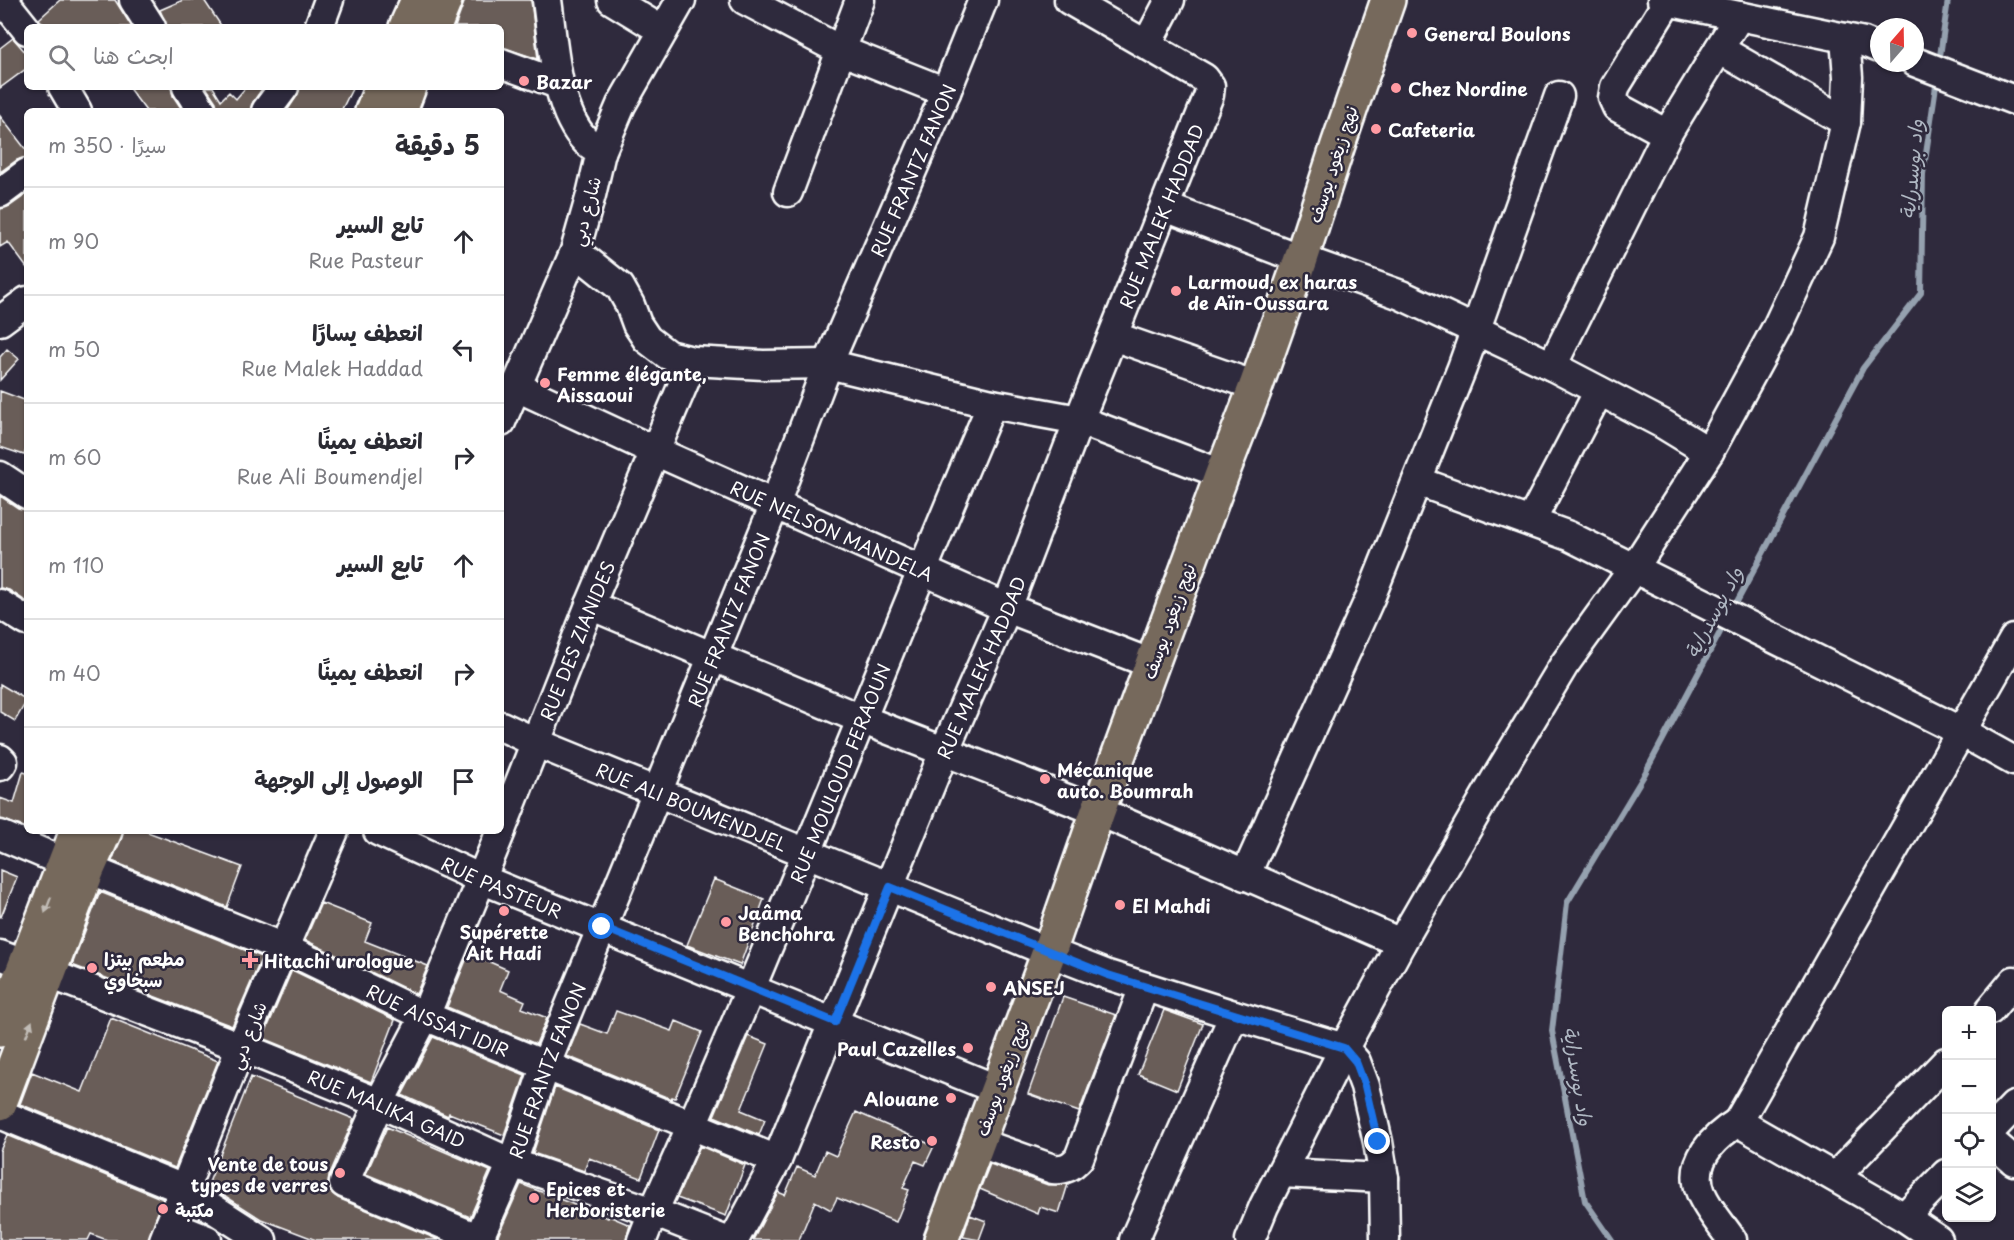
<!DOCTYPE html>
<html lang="ar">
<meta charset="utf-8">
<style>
:root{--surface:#fff;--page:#f7f7f7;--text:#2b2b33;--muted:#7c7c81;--line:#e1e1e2}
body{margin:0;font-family:"Playpen Sans","Playpen Sans Arabic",sans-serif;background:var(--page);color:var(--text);direction:rtl}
.controls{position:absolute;right:18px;bottom:18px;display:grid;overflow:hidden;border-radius:9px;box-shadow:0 2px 4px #0004}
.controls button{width:54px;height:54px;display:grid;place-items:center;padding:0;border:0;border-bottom:2px solid var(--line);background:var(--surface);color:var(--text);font:30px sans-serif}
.compass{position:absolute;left:1870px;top:18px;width:54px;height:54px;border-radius:50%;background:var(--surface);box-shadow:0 2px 4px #0004;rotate:20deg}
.stop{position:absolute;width:18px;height:18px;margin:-14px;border:4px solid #1a73e8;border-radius:50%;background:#fff}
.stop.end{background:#1a73e8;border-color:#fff;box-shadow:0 2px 6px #0008}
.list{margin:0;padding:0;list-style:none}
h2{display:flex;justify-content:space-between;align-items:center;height:78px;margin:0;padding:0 24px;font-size:26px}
h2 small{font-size:20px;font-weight:400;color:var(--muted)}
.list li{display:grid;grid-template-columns:39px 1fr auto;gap:18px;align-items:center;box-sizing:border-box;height:108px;padding:0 24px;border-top:2px solid var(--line)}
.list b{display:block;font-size:22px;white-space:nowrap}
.list p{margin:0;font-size:20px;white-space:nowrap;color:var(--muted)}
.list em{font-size:20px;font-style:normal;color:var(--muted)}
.icon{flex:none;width:33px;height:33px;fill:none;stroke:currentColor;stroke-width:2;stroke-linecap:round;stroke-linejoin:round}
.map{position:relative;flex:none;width:2014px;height:1240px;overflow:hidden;direction:ltr}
.search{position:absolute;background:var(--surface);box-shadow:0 2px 4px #0004;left:24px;top:24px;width:480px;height:66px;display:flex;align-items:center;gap:15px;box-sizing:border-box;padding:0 21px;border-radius:9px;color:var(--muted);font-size:22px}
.panel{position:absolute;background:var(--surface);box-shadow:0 2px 4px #0004;left:24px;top:108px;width:480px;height:726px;border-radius:9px;direction:rtl}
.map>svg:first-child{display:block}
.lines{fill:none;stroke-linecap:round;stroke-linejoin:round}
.stream{stroke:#95a1af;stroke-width:6}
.building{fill:#695d59;stroke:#fff;stroke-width:1.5}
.minor-casing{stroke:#fff;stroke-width:33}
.major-casing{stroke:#fff;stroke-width:38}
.minor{stroke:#2f2a3d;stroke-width:28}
.major{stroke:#76695c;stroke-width:33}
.oneway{fill:#c1bcb6}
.route{stroke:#1a73e8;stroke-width:8}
.poi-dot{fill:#ff9aa2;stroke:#2f2a3d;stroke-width:2}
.labels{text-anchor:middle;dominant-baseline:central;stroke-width:5;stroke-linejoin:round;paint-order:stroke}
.poi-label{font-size:18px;font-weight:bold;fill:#fff;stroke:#2f2a3d;text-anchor:start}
.street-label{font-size:18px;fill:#fff;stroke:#2f2a3d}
.water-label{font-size:20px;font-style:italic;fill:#b0b8c3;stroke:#2f2a3d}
</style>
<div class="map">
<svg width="2014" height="1240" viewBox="0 0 2014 1240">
<rect width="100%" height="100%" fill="#2f2a3d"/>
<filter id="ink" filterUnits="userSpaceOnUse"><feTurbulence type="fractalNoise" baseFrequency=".0167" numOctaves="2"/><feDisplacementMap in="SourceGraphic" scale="12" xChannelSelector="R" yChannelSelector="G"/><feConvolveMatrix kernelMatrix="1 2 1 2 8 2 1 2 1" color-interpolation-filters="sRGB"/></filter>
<g filter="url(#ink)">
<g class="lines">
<path class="stream" d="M1939 63 1948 0
M1733 609 1863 368 1921 293 1923 174 1937 79
M1612 1240 1585 1201 1552 1031 1567 903 1643 777 1725 623"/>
</g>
<path class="building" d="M60 0H115L132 27H46L39 19Z
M183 0H204L222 27H167L160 10Z
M465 0H531L538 59 501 47V27H455Z
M13 38 27 54V68L0 88V48Z
M128 87H171L173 96 183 111H146Z
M206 87H213L221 100 229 92 236 99 246 87H260L262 89 253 102 250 111H218L216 102Z
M300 87H353L341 111H287L297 96Z
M0 116 27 151V157L17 160 0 172Z
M27 194V268L8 242 0 247V209L10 206Z
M7 349 19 359 0 380V357Z
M0 391 27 401V447L24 455 0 447Z
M0 496 18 508 27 510V602L9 590 0 588Z
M0 684 27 700 15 721 0 712Z
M23 772 27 773V828L0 819V798L14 803Z
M123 831H145L242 867 227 907 112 861Z
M0 870 17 877 1 917H0Z
M714 879 764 899 740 965 687 945Z
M100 892 262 957 232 1026 72 965Z
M321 903 372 923 365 941 428 966 416 994 305 940Z
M469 953 508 970 500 990 525 1001 522 1008 547 1018 536 1044 447 1007Z
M292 970 395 1020 371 1082 263 1038Z
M1063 997 1116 1015 1079 1112 1028 1094Z
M1164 1010 1203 1024 1177 1090 1138 1074Z
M616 1011 672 1031 676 1021 702 1032 675 1098 672 1097 671 1099 567 1056 580 1024 607 1034Z
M111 1018 218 1061 175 1168 20 1104 32 1072 82 1092Z
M748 1036 768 1044 741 1110 765 1120 759 1135 714 1116Z
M433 1037 525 1075 504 1135 449 1113 448 1116 402 1095Z
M251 1077 354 1119 329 1176 328 1184 331 1192 338 1198 439 1240H316L261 1219 208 1185Z
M555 1087 659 1130 641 1178 589 1158 584 1171 533 1153Z
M856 1112 934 1146 925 1165 915 1161 903 1188 909 1190 896 1222 837 1198 831 1210 815 1201 799 1240H753L778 1192 785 1195 797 1167 815 1175 825 1151 836 1156Z
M387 1127 490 1171 470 1217 366 1174Z
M7 1135 163 1199 148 1240H107L91 1234 88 1240H0V1151Z
M700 1146 745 1165 726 1216 677 1198Z
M990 1164 1048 1185 1068 1184 1059 1213 1040 1207 1038 1214 980 1189Z
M521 1184 608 1218 609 1216 630 1225 626 1240H498V1236Z
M970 1215 986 1221 979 1240 963 1237Z"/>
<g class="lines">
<g class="minor-casing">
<g id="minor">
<path d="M3 0 27 30"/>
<path d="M134 0 151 27"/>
<path d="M612 0 663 31"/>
<path d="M745 0 840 50 946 92"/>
<path d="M1662 0 1864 42 1879 48"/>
<path d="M319 27 329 0"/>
<path d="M1147 44 1170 0"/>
<path d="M1719 49 1846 122"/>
<path d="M1915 62 2014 100"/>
<path d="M501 63 558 84"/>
<path d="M63 87 77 111"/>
<path d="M187 87 202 111"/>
<path d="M266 111 284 87"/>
<path d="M1667 134 1617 107 1613 98 1615 87 1668 1"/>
<path d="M601 152 621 105 681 0"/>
<path d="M788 192 860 0"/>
<path d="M0 193 27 173"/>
<path d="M1165 207 1301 259 1401 295 1552 366 1663 424 1709 452"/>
<path d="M575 251 620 287 630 305 637 324 647 339 668 355 693 361 763 365 828 364 992 404 1079 420 1222 474"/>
<path d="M0 321 27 301"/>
<path d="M1113 336 1256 386"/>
<path d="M1552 366 1667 134 1739 16"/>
<path id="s1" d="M517 387 655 451 1007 608 1152 664"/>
<path d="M501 422 575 251 591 195 601 152C596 148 590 145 586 141 555 110 553 41 547 0"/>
<path d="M0 476 27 494"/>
<path d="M1417 481 1569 536 1960 731 2014 761"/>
<path d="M1531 521 1599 391"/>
<path d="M0 604 27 621"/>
<path d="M590 605 861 719 1098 811 1401 943"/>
<path id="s2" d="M501 726 537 743 1049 952 1108 975 1234 1015 1134 1240"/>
<path d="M0 759 3 762 0 766"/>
<path id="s3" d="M501 830 590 605 693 361"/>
<path id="s4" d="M378 831 481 879 996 1089"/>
<path id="s5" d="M0 835 64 862 88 869 284 948 425 1016 777 1160"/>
<path d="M1245 876 1370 598 1462 368 1559 96"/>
<path id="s6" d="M0 955 241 1047 379 1103 512 1163 653 1212 724 1240"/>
<path d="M1990 1010 2014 981"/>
<path d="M1234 1015 1344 1048 1356 1062 1365 1086 1378 1142 1384 1178 1385 1240"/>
<path d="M0 1114 183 1189 262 1240"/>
<path d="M1992 1129 2014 1106"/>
<path d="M977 1142 1053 1169C1065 1170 1071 1167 1079 1158L1144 987"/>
<path d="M1992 1142 2014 1161"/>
<path d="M1281 1173 1384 1178"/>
<path d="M1835 1177 1946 1062"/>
<path d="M1904 1217 1946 1174"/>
<path d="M170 1225 207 1240"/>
<path d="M164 1240 241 1047 334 831"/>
<path id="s7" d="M478 1240 512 1163 546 1064 775 504 828 364 946 92 983 0"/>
<path d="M482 1240 344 1183 379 1103 425 1016 501 831"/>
<path id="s8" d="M642 1240 653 1212C774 946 877 673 992 404"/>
<path id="s9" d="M734 1240 777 1160 944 752 1007 608 1079 420 1209 95 1210 86 1204 78 1069 0"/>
<path d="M1250 1240 1264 1206 1344 1048 1401 943 1495 780 1564 665 1634 568 1709 452 1777 327 1819 237 1846 122 1848 77 1845 38"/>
<path d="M1732 1240C1722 1225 1708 1210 1701 1193 1688 1161 1714 1137 1738 1122"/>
<path d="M1938 1240 1904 1217 1738 1122 2014 639"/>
</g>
</g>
<g class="major-casing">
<path id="major" d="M406 27 418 0
M434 27 445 0
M372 111 382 87
M400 111 409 87
M0 1030 77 831
M0 1103 88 869 105 831
M941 1240 1049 952 1098 811 1222 474 1256 386 1301 259 1338 145 1388 0"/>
</g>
<use href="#minor" class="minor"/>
<use href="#major" class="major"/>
</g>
<defs><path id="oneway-solid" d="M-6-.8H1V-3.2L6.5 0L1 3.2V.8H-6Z" transform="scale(1.5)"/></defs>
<g class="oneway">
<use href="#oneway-solid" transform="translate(48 905) rotate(111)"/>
<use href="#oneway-solid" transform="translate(29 1029) rotate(-69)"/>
</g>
</g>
<g class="lines" filter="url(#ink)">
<path class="route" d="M602 927 835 1022 890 887 1108 975 1344 1048 1356 1062 1365 1086 1378 1142"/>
</g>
<g class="poi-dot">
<circle cx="1412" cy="33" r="6"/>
<circle cx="524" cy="81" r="6"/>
<circle cx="1396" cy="88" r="6"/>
<circle cx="1376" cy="129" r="6"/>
<circle cx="1176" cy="291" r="6"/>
<circle cx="545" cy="383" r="6"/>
<circle cx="1045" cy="779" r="6"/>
<circle cx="1120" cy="905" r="6"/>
<circle cx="504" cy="911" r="6"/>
<circle cx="726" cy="922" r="6"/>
<path d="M247 951h6v6h6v6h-6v6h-6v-6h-6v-6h6z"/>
<circle cx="92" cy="968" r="6"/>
<circle cx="991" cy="987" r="6"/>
<circle cx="968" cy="1048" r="6"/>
<circle cx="951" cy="1098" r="6"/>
<circle cx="932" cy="1141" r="6"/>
<circle cx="340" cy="1173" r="6"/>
<circle cx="534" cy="1198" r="6"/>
<circle cx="163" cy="1209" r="6"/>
</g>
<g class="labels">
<g class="poi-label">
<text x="1424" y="33">General Boulons</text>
<text x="536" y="81">Bazar</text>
<text x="1408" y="88">Chez Nordine</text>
<text x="1388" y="129">Cafeteria</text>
<text x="1188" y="281">Larmoud, ex haras<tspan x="1188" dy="21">de Aïn-Oussara</tspan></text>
<text x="557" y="373">Femme élégante,<tspan x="557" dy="21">Aissaoui</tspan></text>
<text x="1057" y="769">Mécanique<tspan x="1057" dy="21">auto. Boumrah</tspan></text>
<text x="1132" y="905">El Mahdi</text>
<text x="738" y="912">Jaâma<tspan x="738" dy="21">Benchohra</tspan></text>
<text x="504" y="931" text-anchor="middle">Supérette<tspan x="504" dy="21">Ait Hadi</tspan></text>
<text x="104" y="958">مطعم بيتزا<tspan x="104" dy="21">سبخاوي</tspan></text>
<text x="264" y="960">Hitachi urologue</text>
<text x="1003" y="987">ANSEJ</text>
<text x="956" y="1048" text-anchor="end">Paul Cazelles</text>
<text x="939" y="1098" text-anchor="end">Alouane</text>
<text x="920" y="1141" text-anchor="end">Resto</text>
<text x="328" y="1163" text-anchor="end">Vente de tous<tspan x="328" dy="21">types de verres</tspan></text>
<text x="546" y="1188">Epices et<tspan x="546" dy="21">Herboristerie</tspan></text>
<text x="175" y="1209">مكتبة</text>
</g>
<g class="street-label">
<text transform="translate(1332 164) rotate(-72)">نهج زيغود يوسف</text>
<text stroke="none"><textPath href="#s7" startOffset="1155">RUE FRANTZ FANON</textPath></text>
<text transform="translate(585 211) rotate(-75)">شارع دبي</text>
<text stroke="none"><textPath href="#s9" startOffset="1110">RUE MALEK HADDAD</textPath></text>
<text stroke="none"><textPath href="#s1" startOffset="346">RUE NELSON MANDELA</textPath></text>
<text stroke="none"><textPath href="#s7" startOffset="669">RUE FRANTZ FANON</textPath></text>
<text transform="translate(1168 621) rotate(-70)">نهج زيغود يوسف</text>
<text stroke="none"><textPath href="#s3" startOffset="204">RUE DES ZIANIDES</textPath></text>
<text stroke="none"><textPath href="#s9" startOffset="624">RUE MALEK HADDAD</textPath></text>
<text stroke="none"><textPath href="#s8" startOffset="507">RUE MOULOUD FERAOUN</textPath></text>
<text stroke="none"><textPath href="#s2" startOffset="207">RUE ALI BOUMENDJEL</textPath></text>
<text stroke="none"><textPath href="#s4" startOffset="136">RUE PASTEUR</textPath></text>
<text stroke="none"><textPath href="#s5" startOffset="476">RUE AISSAT IDIR</textPath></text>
<text transform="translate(247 1035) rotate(-68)">شارع دبي</text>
<text stroke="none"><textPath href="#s7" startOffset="183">RUE FRANTZ FANON</textPath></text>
<text transform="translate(1001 1078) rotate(-70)">نهج زيغود يوسف</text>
<text stroke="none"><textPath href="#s6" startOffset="416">RUE MALIKA GAID</textPath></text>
</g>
<g class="water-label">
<text transform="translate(1911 169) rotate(-85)">واد بوسدراية</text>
<text transform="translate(1713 612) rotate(-62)">واد بوسدراية</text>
<text transform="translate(1579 1076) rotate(81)">واد بوسدراية</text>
</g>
</g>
</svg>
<div class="controls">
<button>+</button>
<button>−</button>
<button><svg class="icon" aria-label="locate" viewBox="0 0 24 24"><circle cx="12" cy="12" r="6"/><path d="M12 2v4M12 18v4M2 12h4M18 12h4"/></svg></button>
<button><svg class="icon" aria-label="layers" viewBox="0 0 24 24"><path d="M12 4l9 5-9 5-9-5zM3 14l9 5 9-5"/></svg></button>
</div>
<svg class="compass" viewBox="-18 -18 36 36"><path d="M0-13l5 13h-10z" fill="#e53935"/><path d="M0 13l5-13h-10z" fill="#7c7c81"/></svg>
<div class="stop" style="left:602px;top:927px"></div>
<div class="stop end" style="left:1378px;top:1142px"></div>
<div class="search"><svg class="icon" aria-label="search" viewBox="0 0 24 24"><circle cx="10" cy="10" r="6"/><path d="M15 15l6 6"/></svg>ابحث هنا</div>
<section class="panel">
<h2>5 دقيقة<small>سيرًا · 350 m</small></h2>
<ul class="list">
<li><svg class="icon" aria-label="ahead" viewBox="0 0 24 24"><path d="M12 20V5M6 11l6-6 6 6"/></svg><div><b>تابع السير</b><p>Rue Pasteur</p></div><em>90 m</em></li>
<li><svg class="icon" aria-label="left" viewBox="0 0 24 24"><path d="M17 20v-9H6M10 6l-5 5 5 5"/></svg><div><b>انعطف يسارًا</b><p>Rue Malek Haddad</p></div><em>50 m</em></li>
<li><svg class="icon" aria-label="right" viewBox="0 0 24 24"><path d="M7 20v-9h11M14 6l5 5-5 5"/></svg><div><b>انعطف يمينًا</b><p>Rue Ali Boumendjel</p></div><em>60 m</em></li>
<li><svg class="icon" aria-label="ahead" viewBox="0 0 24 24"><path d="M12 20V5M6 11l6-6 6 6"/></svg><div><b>تابع السير</b></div><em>110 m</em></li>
<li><svg class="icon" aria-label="right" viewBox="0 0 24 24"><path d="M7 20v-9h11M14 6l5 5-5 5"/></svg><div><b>انعطف يمينًا</b></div><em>40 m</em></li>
<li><svg class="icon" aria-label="arrive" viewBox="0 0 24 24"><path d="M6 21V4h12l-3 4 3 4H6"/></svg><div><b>الوصول إلى الوجهة</b></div></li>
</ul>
</section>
</div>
